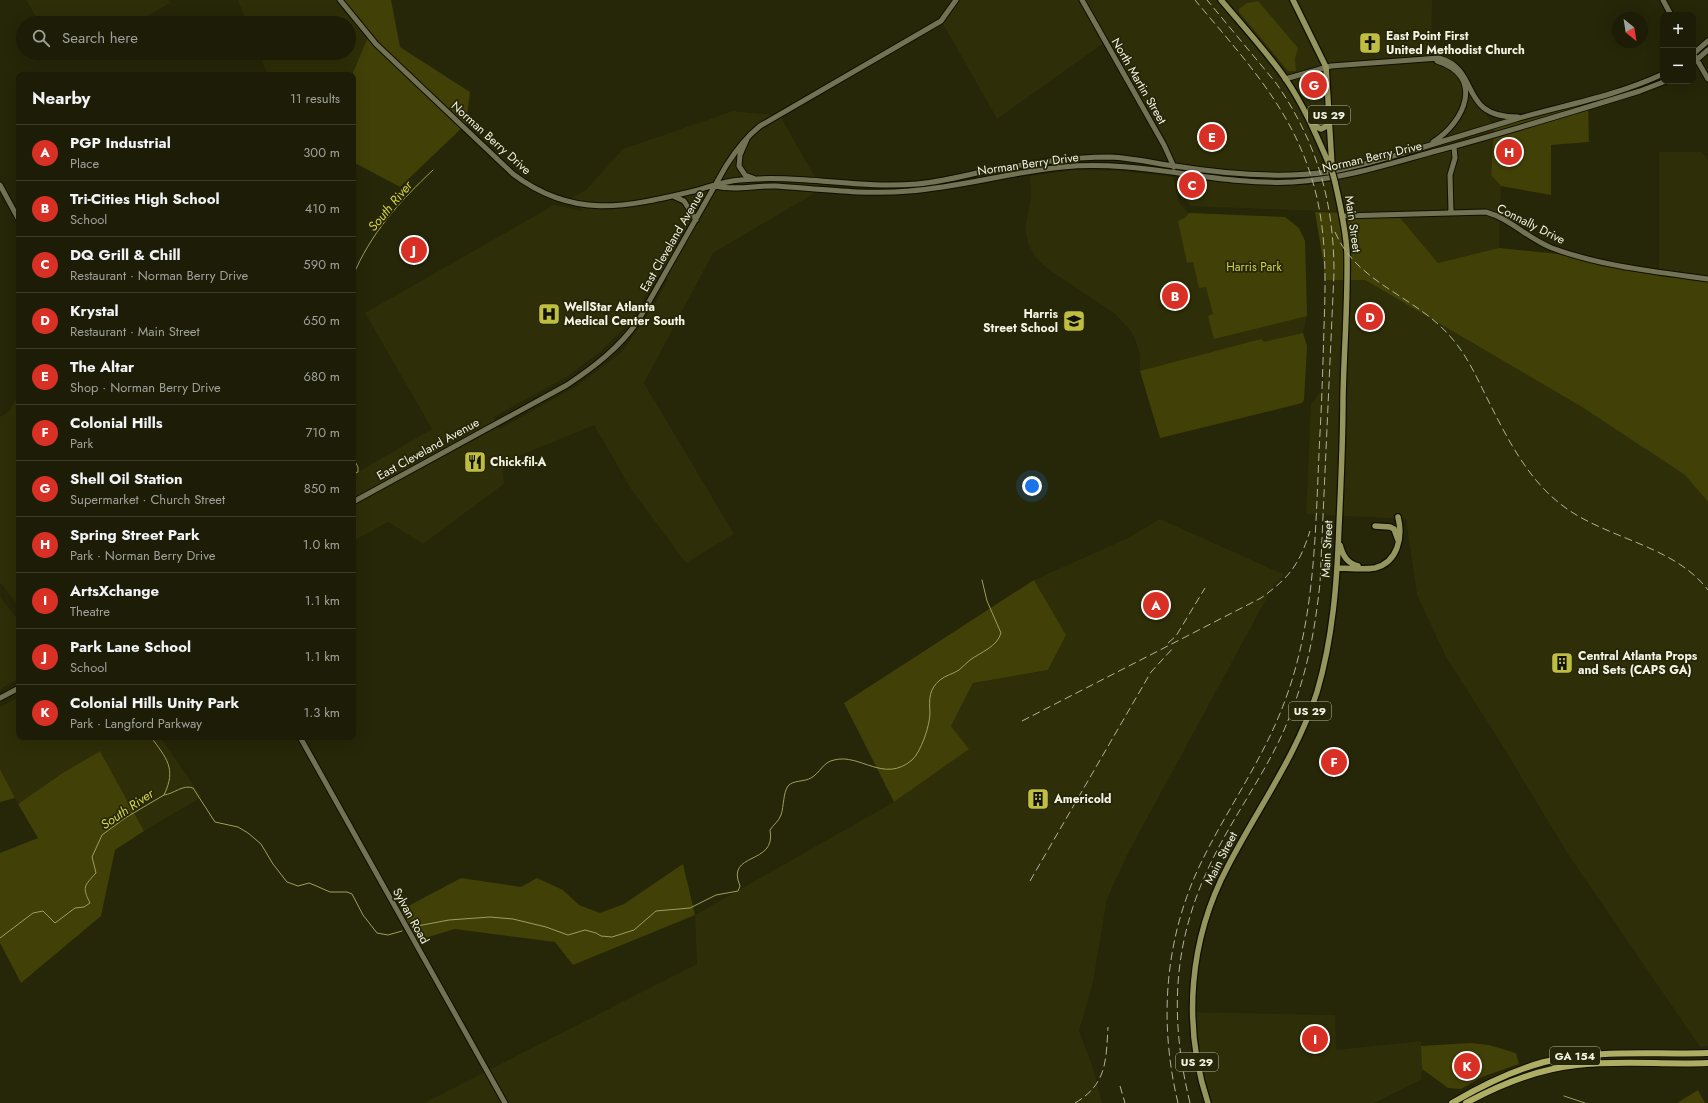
<!DOCTYPE html>
<meta charset="utf-8">
<style>
:root{--surface:#1c1c07;--page:#292915;--text:#f1f3f6;--muted:#a0a19b;--line:#3a3a28;--accent:#d93025}
body{margin:0;font-family:Jost,sans-serif;background:var(--page);color:var(--text)}
.controls{position:absolute;right:12px;top:12px;display:grid;overflow:hidden;border-radius:8px;box-shadow:0 4px 16px #0002}
.controls button{width:36px;height:36px;display:grid;place-items:center;padding:0;border:0;border-bottom:1px solid var(--line);background:var(--surface);color:var(--text);font:20px sans-serif}
.compass{position:absolute;left:1612px;top:12px;width:36px;height:36px;border-radius:50%;background:var(--surface);box-shadow:0 4px 16px #0002;rotate:150deg}
.you{position:absolute;left:1032px;top:486px;width:14px;height:14px;margin:-10px;border:3px solid #fff;border-radius:50%;background:#1a73e8;box-shadow:0 0 0 6px #1a73e833}
.badge{display:grid;place-items:center;width:26px;height:26px;border-radius:50%;background:var(--accent);color:#fff;font-size:13px;font-weight:700}
.pin{position:absolute;translate:-50% -50%;border:2px solid #fff;box-shadow:0 1px 4px #0006}
.list{margin:0;padding:0;list-style:none}
h2{display:flex;justify-content:space-between;align-items:center;height:52px;margin:0;padding:0 16px;font-size:17px}
h2 small{font-size:13px;font-weight:400;color:var(--muted)}
.list li{display:grid;grid-template-columns:26px 1fr auto;gap:12px;align-items:center;box-sizing:border-box;height:56px;padding:0 16px;border-top:1px solid var(--line)}
.list b{display:block;font-size:15px;white-space:nowrap}
.list p{margin:0;font-size:13px;white-space:nowrap;color:var(--muted)}
.list em{font-size:13px;font-style:normal;color:var(--muted)}
.icon{flex:none;width:22px;height:22px;fill:none;stroke:currentColor;stroke-width:2;stroke-linecap:round;stroke-linejoin:round}
.map{position:relative;flex:none;width:1708px;height:1103px;overflow:hidden}
.search{position:absolute;background:var(--surface);box-shadow:0 4px 16px #0002;left:16px;top:16px;width:340px;height:44px;display:flex;align-items:center;gap:10px;box-sizing:border-box;padding:0 14px;border-radius:22px;color:var(--muted);font-size:15px}
.panel{position:absolute;background:var(--surface);box-shadow:0 4px 16px #0002;left:16px;top:72px;width:340px;height:668px;border-radius:8px}
.map>svg:first-child{display:block}
.built{fill:#2e2e08;fill-rule:evenodd}
.green{fill:#414007}
.lines{fill:none;stroke-linecap:round;stroke-linejoin:round}
.stream{stroke:#9e9e5e;stroke-width:1}
.secondary-casing{stroke:#100f00;stroke-width:7}
.primary-casing{stroke:#100f00;stroke-width:8}
.highway-casing{stroke:#100f00;stroke-width:8}
.secondary{stroke:#727254;stroke-width:5}
.primary{stroke:#95965d;stroke-width:5.5}
.highway{stroke:#adae63;stroke-width:6}
.rail{stroke:#b1b29d;stroke-width:1;stroke-dasharray:8 4;stroke-linecap:butt}
.primary-bridge-casing{stroke:#100f00;stroke-width:8;stroke-linecap:butt}
.primary-bridge{stroke:#95965d;stroke-width:5.5}
.labels{text-anchor:middle;dominant-baseline:central;stroke-width:3.5;stroke-linejoin:round;paint-order:stroke}
.shield{fill:#262609;stroke:#b5b6a1;stroke-width:1}
.shield-label{font-size:11px;font-weight:bold;fill:#f2f3e2}
.poi-label{font-size:12px;font-weight:bold;fill:#f2f3e2;stroke:#262609;text-anchor:start}
.street-label{font-size:12px;fill:#f2f3e2;stroke:#262609}
.park-label{font-size:12px;fill:#d6d445;stroke:#262609}
.water-label{font-size:13px;font-style:italic;fill:#d7d546;stroke:#262609}
</style>
<div class="map">
<svg width="1708" height="1103" viewBox="0 0 1708 1103">
<rect width="100%" height="100%" fill="#262609"/>
<path class="built" d="M26 0H168L170 3 135 23H40Z
M238 0H343L368 37 352 75H268L259 53H349V23H247Z
M954 0H1432L1431 57 1449 54 1494 127 1491 175 1501 186 1499 248 1438 263 1397 214 1191 206 1187 202 1168 144 1145 105 1104 43 997 119 942 22Z
M733 111 780 116 822 189 713 253 644 383 734 534 686 563 631 489 594 425 502 463 504 484 423 544 388 522 353 541V475L432 429 365 313 554 205 583 211 572 197 586 190 623 149ZM660 270 668 280 652 308 622 352 577 386 500 429 494 417 568 376 600 352 631 321Z
M1659 152H1702L1708 160V279L1659 269Z
M1074 170 1120 171 1173 177 1179 203 1189 213 1285 217 1295 224 1305 241 1307 316 1303 333 1307 346 1304 400 1302 403 1160 438 1140 371V355L1135 339 1131 331 1115 314 1047 268 1035 257 1028 243 1025 229 1031 196 1030 176Z
M1324 280H1365L1582 407 1685 475 1708 502V1046L1700 1047 1568 854 1497 737 1446 657 1417 595 1406 519 1306 514 1311 404 1324 387 1322 353Z
M19 391V606L0 583V417L9 411 16 399Z
M1160 519 1285 575 1275 583 1127 855 1107 899 1093 982 1079 1031 1093 1068 1102 1103H424L697 964 695 915 894 802 968 749 951 726 973 683 1048 670 1066 635 1034 580 1128 538Z
M0 597 19 621V679L0 689Z
M19 697V737H160L202 797 144 831 100 751 61 774 18 804 0 769V707Z
M1193 1012 1335 1015 1336 1050 1421 1041 1422 1069 1421 1080 1374 1103H1211L1201 1065Z"/>
<path class="green" d="M343 0H391L400 47 470 92 466 124 400 187 353 162 352 75 368 37Z
M1258 1 1298 48 1295 58 1296 71H1288L1239 12V9L1247 3Z
M1588 103 1589 142 1551 145V195L1501 186 1491 175 1494 127Z
M1315 212 1397 214 1438 263 1499 248 1590 257 1708 279V502L1685 475 1582 407 1365 280H1324V266Z
M1189 213 1285 217 1299 228 1305 241 1307 316 1214 339 1208 316 1213 314 1206 287 1199 288 1193 262 1187 263 1178 221 1185 218Z
M1303 333 1307 346 1304 400 1302 403 1160 438 1140 371 1261 339 1264 342Z
M1034 580 1066 635 1048 670 973 683 951 726 969 749 894 802 844 703Z
M100 751 144 831 115 850 101 916 21 983 0 943V853L38 838 18 804 61 774Z
M0 769 15 798 0 802Z
M683 864 695 915 573 965 555 942 455 929 415 941 399 911 461 878 521 887 537 878 563 890 579 905 600 913 624 904Z
M1470 1043 1489 1045 1516 1053 1519 1064 1482 1077 1461 1089 1448 1088 1422 1069 1421 1046Z
M1698 1090 1705 1103H1677Z"/>
<g class="lines">
<path class="stream" d="M353 276C370 234 400 201 433 170
M353 458 358 467V472L353 474
M164 795C174 794 183 784 193 788L215 822 238 827 248 833 261 844 273 864 287 882 298 886 309 883 314 885 330 892H347L352 894 363 915 377 933 388 935 402 931
M412 927 449 920 490 917 513 919 546 927 568 935 585 930 596 933 601 936 612 937 634 930 656 911 690 908 716 895 738 891 740 886C725 851 777 866 770 830 773 825 779 821 781 815 784 806 783 793 788 786 793 780 804 782 811 778 820 773 823 762 834 760 860 753 884 784 912 760 921 752 930 725 930 713 929 699 929 689 940 680 946 675 953 674 959 670 963 667 966 663 970 660 981 652 997 647 1001 633L987 601 982 580
M0 938 33 913 43 911 55 923 75 908 84 907 90 903C82 887 84 886 96 873L92 857 102 835 125 818 164 795C177 768 166 758 151 737
M1564 1096 1585 1103"/>
<g class="secondary-casing">
<path id="secondary" d="M340 0 376 44 513 174C574 220 626 207 694 191 709 187 724 181 740 180 799 174 858 189 917 184 939 182 960 177 981 172 1024 164 1067 157 1110 157 1132 158 1153 163 1175 166 1225 174 1277 179 1328 172 1358 167 1386 158 1414 150 1448 140 1482 129 1516 119 1565 105 1616 96 1663 74
M1082 0 1164 145 1174 167
M1663 0 1671 15
M1693 53 1708 79
M1693 54 1708 41
M1693 63 1708 50
M1285 79 1331 66 1439 58C1482 70 1457 117 1518 117
M747 139 740 155 739 166 745 175 753 178
M1433 142C1465 122 1485 76 1437 61
M0 185 19 220
M715 186C735 191 757 185 777 186 820 189 865 195 909 191 961 187 1011 172 1063 167 1140 159 1216 186 1293 182 1343 179 1389 164 1436 151 1504 133 1572 112 1640 91L1666 81
M673 196 684 201 696 220
M1451 212 1450 175 1455 158 1454 147
M1342 216 1486 212C1511 219 1528 239 1552 248 1600 266 1657 272 1708 279
M353 502 567 385C594 367 619 348 638 321L726 166C736 150 745 138 760 126L941 21 956 0
M0 698 19 688
M300 737 505 1103"/>
</g>
<g class="primary-casing">
<path id="primary" d="M1221 0C1243 26 1266 51 1285 78 1305 107 1318 139 1332 171
M1293 0 1326 67 1332 166
M1313 125 1321 129 1327 126 1330 121
M1375 526 1390 527 1394 529 1398 540
M1340 545C1343 556 1347 563 1358 566
M1337 568C1349 568 1363 570 1375 568 1398 562 1403 537 1398 517
M1208 1103C1182 1025 1189 939 1228 866 1258 808 1297 755 1317 692 1333 638 1337 582 1339 526 1341 483 1343 440 1343 397 1344 349 1348 301 1347 253 1346 229 1340 205 1335 182"/>
</g>
<g class="highway-casing">
<path id="highway" d="M1452 1103C1481 1086 1511 1071 1544 1062 1597 1049 1654 1055 1708 1053
M1466 1103C1501 1084 1537 1069 1577 1065 1621 1060 1665 1065 1708 1063"/>
</g>
<use href="#secondary" class="secondary"/>
<use href="#primary" class="primary"/>
<use href="#highway" class="highway"/>
<path class="rail" d="M1335 232C1356 282 1414 296 1448 334 1468 355 1478 381 1491 406 1508 440 1528 478 1558 502 1602 539 1672 543 1708 590
M1168 643 1176 636 1205 588
M1022 721 1261 598C1290 577 1299 565 1310 531
M1030 881 1151 672 1174 647
M1120 1086 1125 1103
M1075 1103C1107 1084 1106 1061 1108 1027
M1178 1103C1159 1024 1164 942 1199 867 1224 814 1259 766 1281 711 1317 622 1315 527 1320 433 1322 398 1323 362 1324 327 1326 273 1327 222 1309 170 1287 103 1239 53 1195 0
M1190 1103C1167 1008 1174 929 1221 843 1243 802 1272 762 1289 718 1307 674 1315 630 1320 583L1334 273C1334 202 1317 142 1276 83L1207 0"/>
<g class="primary-bridge-casing">
<path id="primary-bridge" d="M1332 171 1335 182"/>
</g>
<use href="#primary-bridge" class="primary-bridge"/>
</g>
<defs>
<g id="church-square" transform="scale(1.15)"><rect x="-9" y="-9" width="18" height="18" rx="4" fill="#bfbe41" stroke="#262609"/><path d="M-1.2-6h2.4v3.5h3.3v2.4h-3.3V6h-2.4V-.1h-3.3v-2.4h3.3Z" fill="#111"/></g>
<g id="hospital-square" transform="scale(1.15)"><rect x="-9" y="-9" width="18" height="18" rx="4" fill="#bfbe41" stroke="#262609"/><path d="M-5-5h3v3.5h4V-5h3V5h-3V1.5h-4V5h-3Z" fill="#111"/></g>
<g id="school-square" transform="scale(1.15)"><rect x="-9" y="-9" width="18" height="18" rx="4" fill="#bfbe41" stroke="#262609"/><path d="M0-5L7-2L0 1L-7-2ZM-4 1L0 2.5L4 1V4Q0 6-4 4Z" fill="#111"/></g>
<g id="restaurant-square" transform="scale(1.15)"><rect x="-9" y="-9" width="18" height="18" rx="4" fill="#bfbe41" stroke="#262609"/><path d="M-5-6h1v4h1v-4h1v4h1v-4h1v5L-1.5 .5V6h-2V.5L-5-1ZM5-6V6H3V1.5H1.5Q1.5-4 5-6Z" fill="#111"/></g>
<g id="building-square" transform="scale(1.15)"><rect x="-9" y="-9" width="18" height="18" rx="4" fill="#bfbe41" stroke="#262609"/><path d="M-4-6H4V6H1V3H-1V6H-4ZM-2.5-4.3h1.7v1.8h-1.7ZM.8-4.3h1.7v1.8H.8ZM-2.5-1h1.7V.8h-1.7ZM.8-1h1.7V.8H.8Z" fill="#111"/></g>
</defs>
<g fill-rule="evenodd">
<use href="#church-square" x="1370" y="43"/>
<use href="#hospital-square" x="549" y="314"/>
<use href="#school-square" x="1074" y="321"/>
<use href="#restaurant-square" x="475" y="462"/>
<use href="#building-square" x="1562" y="663"/>
<use href="#building-square" x="1038" y="799"/>
</g>
<g class="labels">
<g class="shield">
<rect x="1308" y="106" width="42" height="18" rx="3"/>
<rect x="1289" y="702" width="42" height="18" rx="3"/>
<rect x="1550" y="1047" width="50" height="18" rx="3"/>
<rect x="1176" y="1053" width="42" height="18" rx="3"/>
</g>
<g class="shield-label">
<text x="1329" y="115">US 29</text>
<text x="1310" y="711">US 29</text>
<text x="1575" y="1056">GA 154</text>
<text x="1197" y="1062">US 29</text>
</g>
<g class="poi-label">
<text x="1386" y="36">East Point First<tspan x="1386" dy="14">United Methodist Church</tspan></text>
<text x="564" y="307">WellStar Atlanta<tspan x="564" dy="14">Medical Center South</tspan></text>
<text x="1058" y="314" text-anchor="end">Harris<tspan x="1058" dy="14">Street School</tspan></text>
<text x="490" y="462">Chick-fil-A</text>
<text x="1578" y="656">Central Atlanta Props<tspan x="1578" dy="14">and Sets (CAPS GA)</tspan></text>
<text x="1054" y="799">Americold</text>
</g>
<g class="street-label">
<text transform="translate(1139 81) rotate(60)">North Martin Street</text>
<text transform="translate(491 138) rotate(42)">Norman Berry Drive</text>
<text transform="translate(1372 157) rotate(-13)">Norman Berry Drive</text>
<text transform="translate(1028 164) rotate(-8)">Norman Berry Drive</text>
<text transform="translate(1353 224) rotate(82)">Main Street</text>
<text transform="translate(1531 224) rotate(27)">Connally Drive</text>
<text transform="translate(672 241) rotate(-60)">East Cleveland Avenue</text>
<text transform="translate(428 449) rotate(-29)">East Cleveland Avenue</text>
<text transform="translate(1327 549) rotate(-87)">Main Street</text>
<text transform="translate(1221 858) rotate(-63)">Main Street</text>
<text transform="translate(411 916) rotate(61)">Sylvan Road</text>
</g>
<g class="park-label">
<text x="1254" y="267">Harris Park</text>
</g>
<g class="water-label">
<text transform="translate(390 206) rotate(-50)">South River</text>
<text transform="translate(127 809) rotate(-34)">South River</text>
</g>
</g>
</svg>
<div class="controls">
<button>+</button>
<button>−</button>
</div>
<svg class="compass" viewBox="-18 -18 36 36"><path d="M0-13l5 13h-10z" fill="#e53935"/><path d="M0 13l5-13h-10z" fill="#a0a19b"/></svg>
<div class="you"></div>
<div class="pin badge" style="left:1156px;top:605px">A</div>
<div class="pin badge" style="left:1175px;top:296px">B</div>
<div class="pin badge" style="left:1192px;top:185px">C</div>
<div class="pin badge" style="left:1370px;top:317px">D</div>
<div class="pin badge" style="left:1212px;top:137px">E</div>
<div class="pin badge" style="left:1334px;top:762px">F</div>
<div class="pin badge" style="left:1314px;top:85px">G</div>
<div class="pin badge" style="left:1509px;top:152px">H</div>
<div class="pin badge" style="left:1315px;top:1039px">I</div>
<div class="pin badge" style="left:414px;top:250px">J</div>
<div class="pin badge" style="left:1467px;top:1066px">K</div>
<div class="search"><svg class="icon" aria-label="search" viewBox="0 0 24 24"><circle cx="10" cy="10" r="6"/><path d="M15 15l6 6"/></svg>Search here</div>
<section class="panel">
<h2>Nearby<small>11 results</small></h2>
<ul class="list">
<li><span class="badge">A</span><div><b>PGP Industrial</b><p>Place</p></div><em>300 m</em></li>
<li><span class="badge">B</span><div><b>Tri-Cities High School</b><p>School</p></div><em>410 m</em></li>
<li><span class="badge">C</span><div><b>DQ Grill &amp; Chill</b><p>Restaurant · Norman Berry Drive</p></div><em>590 m</em></li>
<li><span class="badge">D</span><div><b>Krystal</b><p>Restaurant · Main Street</p></div><em>650 m</em></li>
<li><span class="badge">E</span><div><b>The Altar</b><p>Shop · Norman Berry Drive</p></div><em>680 m</em></li>
<li><span class="badge">F</span><div><b>Colonial Hills</b><p>Park</p></div><em>710 m</em></li>
<li><span class="badge">G</span><div><b>Shell Oil Station</b><p>Supermarket · Church Street</p></div><em>850 m</em></li>
<li><span class="badge">H</span><div><b>Spring Street Park</b><p>Park · Norman Berry Drive</p></div><em>1.0 km</em></li>
<li><span class="badge">I</span><div><b>ArtsXchange</b><p>Theatre</p></div><em>1.1 km</em></li>
<li><span class="badge">J</span><div><b>Park Lane School</b><p>School</p></div><em>1.1 km</em></li>
<li><span class="badge">K</span><div><b>Colonial Hills Unity Park</b><p>Park · Langford Parkway</p></div><em>1.3 km</em></li>
</ul>
</section>
</div>
